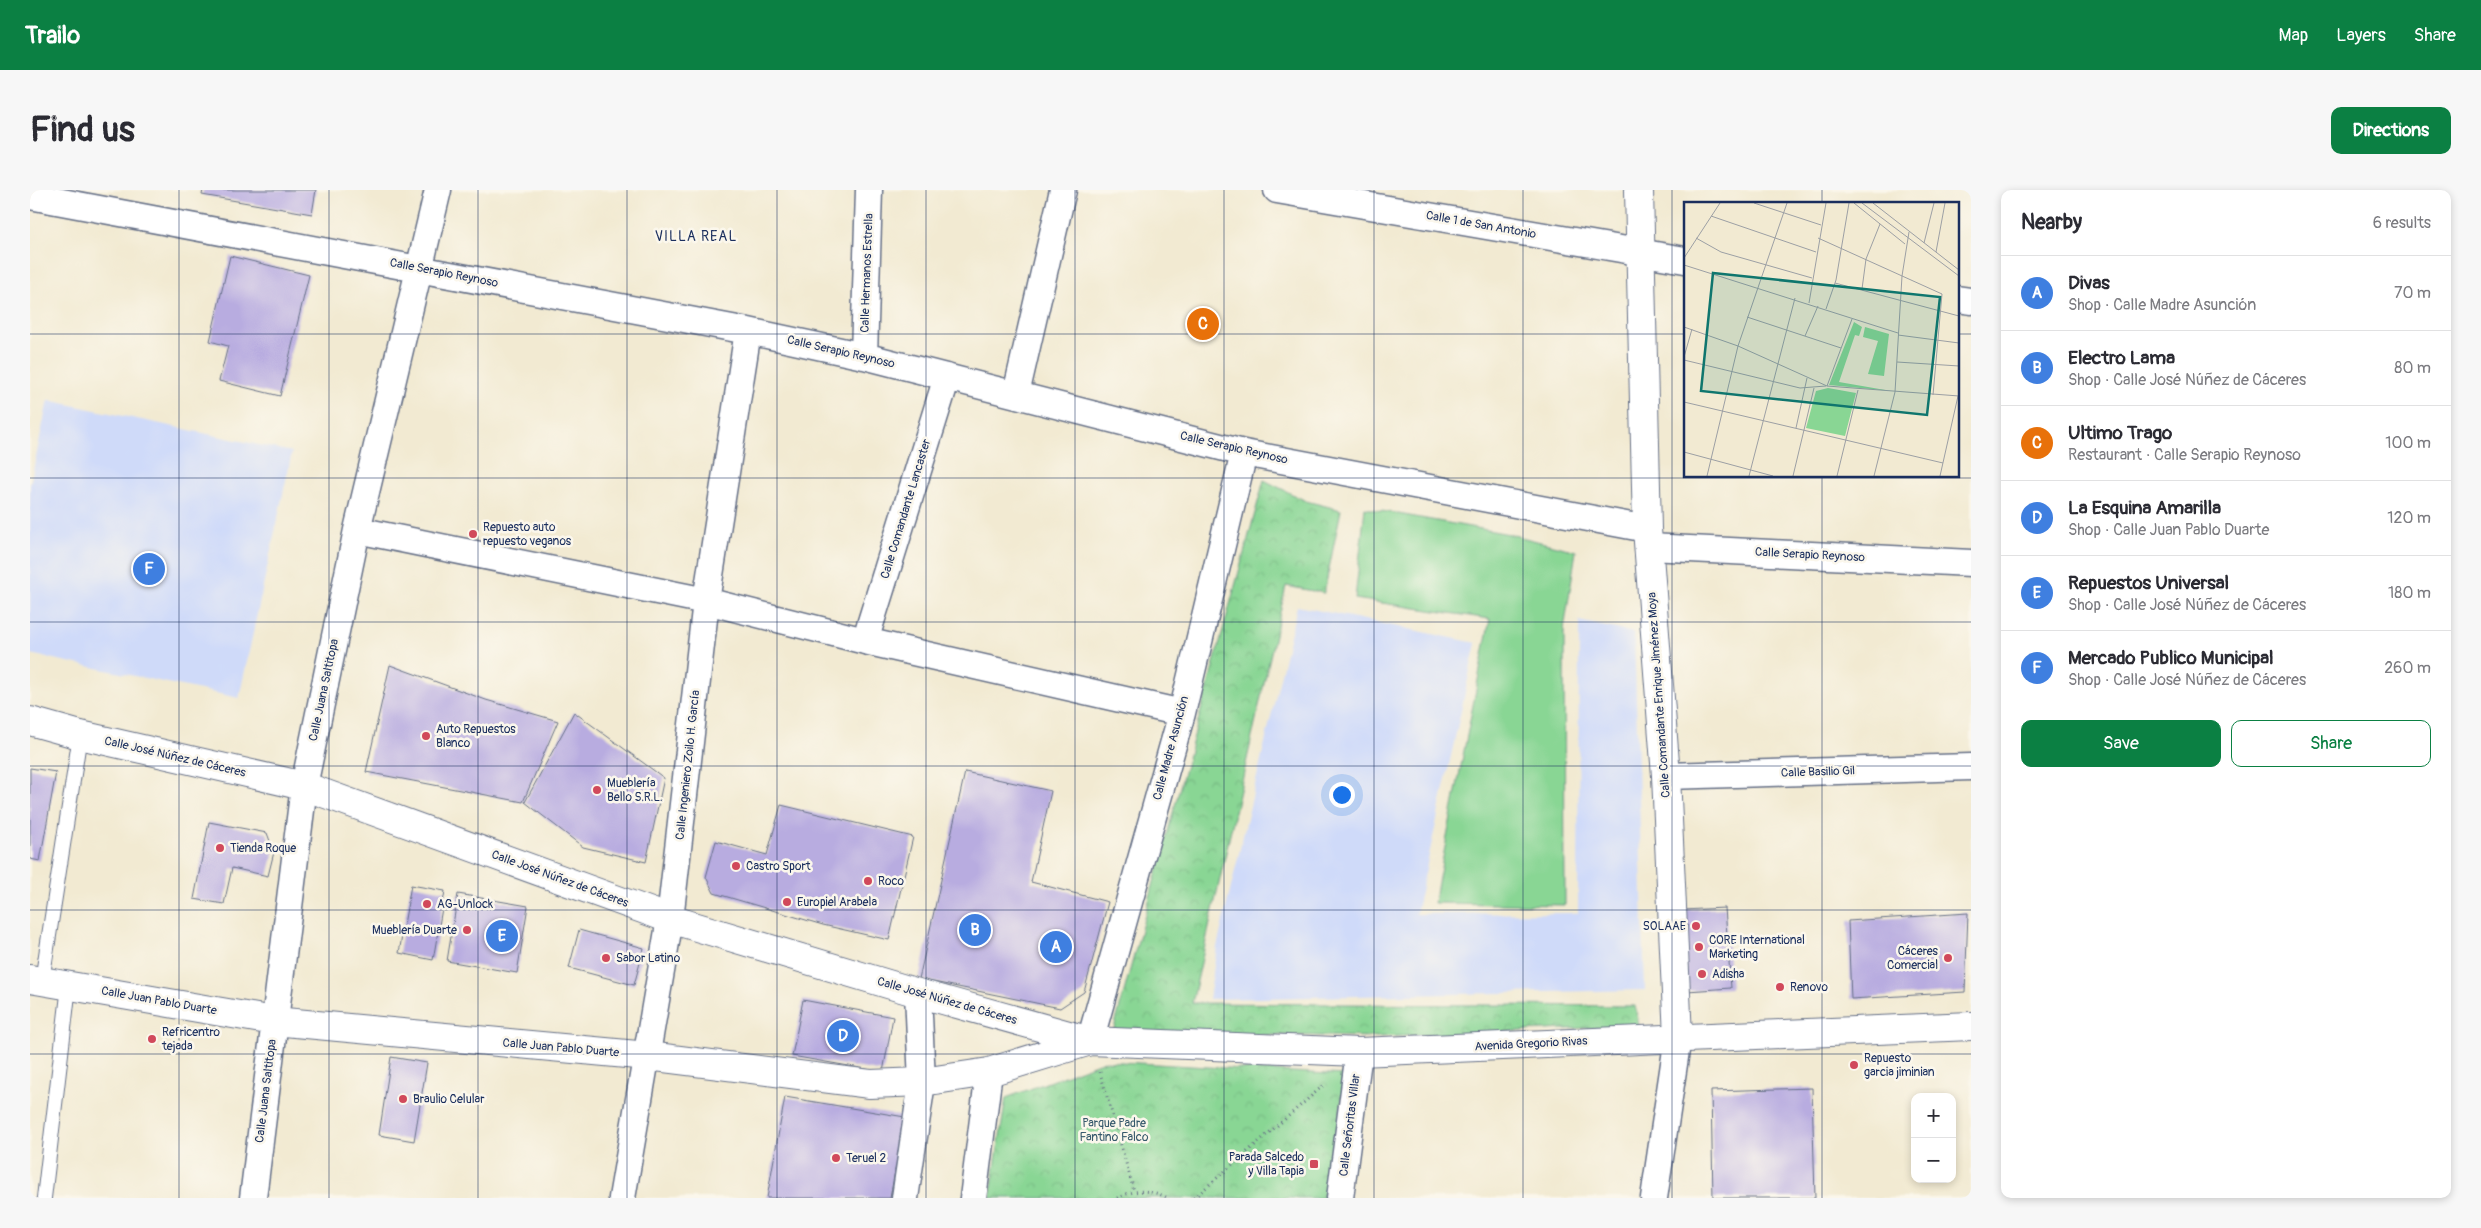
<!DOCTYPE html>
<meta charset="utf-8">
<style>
:root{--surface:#fff;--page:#f7f7f7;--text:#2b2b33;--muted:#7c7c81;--line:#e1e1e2;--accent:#0b8043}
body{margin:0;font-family:Pangolin,sans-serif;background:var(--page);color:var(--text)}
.controls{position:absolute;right:15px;bottom:15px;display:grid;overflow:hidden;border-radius:10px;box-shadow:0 2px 8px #0003}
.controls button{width:45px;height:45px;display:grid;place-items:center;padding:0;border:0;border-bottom:1px solid var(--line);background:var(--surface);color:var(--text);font:25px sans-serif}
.you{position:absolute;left:1311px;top:604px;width:18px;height:18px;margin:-12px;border:4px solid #fff;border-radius:50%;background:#1a73e8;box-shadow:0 0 0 8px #1a73e833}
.badge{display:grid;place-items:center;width:32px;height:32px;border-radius:50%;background:var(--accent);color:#fff;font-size:16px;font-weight:700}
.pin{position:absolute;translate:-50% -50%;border:2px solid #fff;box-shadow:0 1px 5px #0006}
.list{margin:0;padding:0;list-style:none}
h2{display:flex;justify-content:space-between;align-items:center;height:65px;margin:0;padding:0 20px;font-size:21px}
h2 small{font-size:16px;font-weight:400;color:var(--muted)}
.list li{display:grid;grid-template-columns:32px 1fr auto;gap:15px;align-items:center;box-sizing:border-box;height:75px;padding:0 20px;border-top:1px solid var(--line)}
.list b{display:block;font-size:19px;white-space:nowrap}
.list p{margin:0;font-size:16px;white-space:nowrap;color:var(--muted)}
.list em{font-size:16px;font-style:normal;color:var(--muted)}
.actions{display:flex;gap:10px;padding:15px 20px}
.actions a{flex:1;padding:11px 0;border:1px solid var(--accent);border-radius:10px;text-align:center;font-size:18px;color:var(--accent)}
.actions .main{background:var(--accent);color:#fff}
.map{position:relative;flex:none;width:1941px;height:1008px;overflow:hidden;border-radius:10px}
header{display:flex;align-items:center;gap:30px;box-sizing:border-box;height:70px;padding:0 25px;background:var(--accent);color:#fff}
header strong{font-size:24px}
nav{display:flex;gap:28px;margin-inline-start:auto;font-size:18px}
.intro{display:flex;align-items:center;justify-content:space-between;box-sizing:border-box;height:120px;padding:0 30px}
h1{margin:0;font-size:35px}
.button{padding:12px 22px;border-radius:10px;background:var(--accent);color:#fff;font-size:18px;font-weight:700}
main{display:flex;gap:30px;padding:0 30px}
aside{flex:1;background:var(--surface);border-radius:10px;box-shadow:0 2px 8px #0003}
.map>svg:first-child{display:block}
.built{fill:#cfdaf9}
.grass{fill:#89d694;stroke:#528279}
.park{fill:url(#park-crowns);stroke:#528279}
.building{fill:#b8ace0}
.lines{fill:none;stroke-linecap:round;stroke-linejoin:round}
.service-casing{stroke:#667087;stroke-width:16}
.minor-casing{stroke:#667087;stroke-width:29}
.tertiary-casing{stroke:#667087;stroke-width:30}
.secondary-casing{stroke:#667087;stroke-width:30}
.path{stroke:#667087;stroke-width:3;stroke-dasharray:1 4;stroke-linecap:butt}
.service{stroke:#fff;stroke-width:14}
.minor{stroke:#fff;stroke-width:26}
.tertiary{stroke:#fff;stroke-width:28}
.secondary{stroke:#fff;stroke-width:28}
.grid{fill:none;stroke:#1b2f5e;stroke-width:1;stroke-opacity:0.55}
.poi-dot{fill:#d1495b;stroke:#fbf7ec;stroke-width:2}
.labels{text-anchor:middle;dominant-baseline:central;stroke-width:5;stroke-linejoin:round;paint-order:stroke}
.street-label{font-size:12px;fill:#1b2f5e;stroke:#fbf7ec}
.poi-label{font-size:12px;fill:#1b2f5e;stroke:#fbf7ec;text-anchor:start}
.park-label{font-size:12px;fill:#36596c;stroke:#fbf7ec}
.neighbourhood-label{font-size:14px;letter-spacing:1px;fill:#1b2f5e;stroke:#fbf7ec}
.inset-road{fill:none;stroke:#9c9fa4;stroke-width:1}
.view{fill:#0f766e;fill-opacity:0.15;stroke:#0f766e;stroke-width:2.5}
.inset-edge{fill:none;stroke:#1b2f5e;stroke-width:2.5}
</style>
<header>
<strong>Trailo</strong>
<nav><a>Map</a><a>Layers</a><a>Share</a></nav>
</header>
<div class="intro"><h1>Find us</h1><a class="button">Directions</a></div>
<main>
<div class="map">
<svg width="1941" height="1008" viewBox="0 0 1941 1008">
<defs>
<pattern id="park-crowns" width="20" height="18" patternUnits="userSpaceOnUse" patternTransform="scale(1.25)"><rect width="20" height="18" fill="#89d694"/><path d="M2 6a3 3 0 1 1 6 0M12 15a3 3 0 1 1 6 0" fill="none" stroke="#76b882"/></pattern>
</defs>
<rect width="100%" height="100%" fill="#fbf7ec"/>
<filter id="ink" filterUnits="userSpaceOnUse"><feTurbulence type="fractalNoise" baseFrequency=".02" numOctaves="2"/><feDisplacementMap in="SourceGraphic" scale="10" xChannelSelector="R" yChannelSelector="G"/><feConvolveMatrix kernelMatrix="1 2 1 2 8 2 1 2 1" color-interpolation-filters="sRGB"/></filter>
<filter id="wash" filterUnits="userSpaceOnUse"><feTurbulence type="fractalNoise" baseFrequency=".0096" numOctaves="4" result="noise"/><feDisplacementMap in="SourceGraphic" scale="20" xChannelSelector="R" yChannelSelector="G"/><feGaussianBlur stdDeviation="1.12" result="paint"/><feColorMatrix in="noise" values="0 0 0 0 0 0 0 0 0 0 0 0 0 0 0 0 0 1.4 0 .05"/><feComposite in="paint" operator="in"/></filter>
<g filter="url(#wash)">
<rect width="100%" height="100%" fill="#f2ead2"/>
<path class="built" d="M18 210 262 262 209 508 0 464V295Z
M1267 416 1446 453 1386 724 1548 723 1549 431 1604 443 1615 800 1179 809 1187 757Z"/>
<path class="grass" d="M1335 318 1479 344 1546 361 1534 440 1535 715 1404 713 1460 429 1325 409Z"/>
<path class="park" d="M1234 290 1276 311 1311 320 1294 403 1256 396 1162 813 1605 816 1609 836 1347 847 1083 842Z
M1074 871 1315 885 1299 1008H960L976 908Z"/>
<g id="blocks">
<path class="building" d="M173 0H286L282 24 172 5Z
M200 66 279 85 250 206 189 191 198 156 180 151Z
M360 475 456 510 528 531 493 612 336 582Z
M544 522 634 588 616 672 553 657 495 612Z
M0 578 26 582 10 671 0 669Z
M935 582 1021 601 1001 692 1078 712 1054 802 1030 818 889 789Z
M751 615 883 647 859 750 793 735 684 703 676 687 686 651 737 665Z
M179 632 237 643 244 662 238 686 202 678 194 714 164 709Z
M381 695 415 701 403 770 369 763Z
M428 704 498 716 487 783 417 771Z
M1695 718 1701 798 1657 801 1652 720Z
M1938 723 1935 802 1821 809 1818 731Z
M549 740 614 758 604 795 539 778Z
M773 810 863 827 853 882 762 866Z
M361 867 397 873 384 951 349 945Z
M1782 898 1785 1008H1683L1681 901Z
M755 907 875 927 860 1008H737Z"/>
</g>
</g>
<g filter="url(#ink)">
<use href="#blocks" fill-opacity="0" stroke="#667087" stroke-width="1"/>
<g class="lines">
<g class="service-casing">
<path id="service" d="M12 791 50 545
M14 1008 39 796"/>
</g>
<g class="minor-casing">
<path id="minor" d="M1247 0 1655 70
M0 6 718 141 834 166 1214 263 1617 339
M1927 109 1941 111
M834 166 839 0
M986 204 1033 0
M327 340 676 411 835 451 1152 523
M1619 357 1941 373
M835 451 917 187
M1636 586 1941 577
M1060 851 1152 523 1214 263
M223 1008 274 596 327 340 408 0
M592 1008 640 729 676 411 718 141
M875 1008 892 892 888 803
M943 1008 959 882
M1310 1008 1329 862
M1624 1008 1648 847"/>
</g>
<g class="tertiary-casing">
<path id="tertiary" d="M1609 0 1617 339 1636 586 1648 847"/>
</g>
<g class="secondary-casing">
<path id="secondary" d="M0 531 50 545 274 596 640 729 888 803 1060 851 1329 862 1941 836
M0 789 244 831 618 866 840 894 892 892 959 882 1060 851"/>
</g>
<path class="path" d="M1070 882 1104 1001
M1087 1008C1105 999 1121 999 1138 1008
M1164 1008 1294 895"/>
<use href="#service" class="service"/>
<use href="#minor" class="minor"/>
<use href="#tertiary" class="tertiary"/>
<use href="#secondary" class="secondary"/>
</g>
</g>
<path class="grid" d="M149 0V1008M299 0V1008M448 0V1008M597 0V1008M747 0V1008M896 0V1008M1045 0V1008M1194 0V1008M1344 0V1008M1493 0V1008M1642 0V1008M1792 0V14M0 144H1655M1927 144H1941M1792 286V1008M0 288H1941M0 432H1941M0 576H1941M0 720H1941M0 864H1941"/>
<g class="poi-dot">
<circle cx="443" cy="344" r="5"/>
<circle cx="396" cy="546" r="5"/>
<circle cx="567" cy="600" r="5"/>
<circle cx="190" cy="658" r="5"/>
<circle cx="706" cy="676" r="5"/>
<circle cx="838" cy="691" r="5"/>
<circle cx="757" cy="712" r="5"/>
<circle cx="397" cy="714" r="5"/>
<circle cx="1666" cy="736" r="5"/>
<circle cx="437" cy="740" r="5"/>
<circle cx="1669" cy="757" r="5"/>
<circle cx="576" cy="768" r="5"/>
<circle cx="1918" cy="768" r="5"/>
<circle cx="1672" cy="784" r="5"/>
<circle cx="1750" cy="797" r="5"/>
<circle cx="122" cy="849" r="5"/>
<circle cx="1824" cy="875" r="5"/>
<circle cx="373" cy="909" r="5"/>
<circle cx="806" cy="968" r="5"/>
<rect x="1279" y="969" width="10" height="10" rx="2.5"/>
</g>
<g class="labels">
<g class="street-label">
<text transform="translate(1451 35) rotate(10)">Calle 1 de San Antonio</text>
<text transform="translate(414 83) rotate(11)">Calle Serapio Reynoso</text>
<text transform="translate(837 83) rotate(-88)">Calle Hermanos Estrella</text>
<text transform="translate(811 162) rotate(13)">Calle Serapio Reynoso</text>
<text transform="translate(1204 258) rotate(13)">Calle Serapio Reynoso</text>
<text transform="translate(876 319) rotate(-73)">Calle Comandante Lancaster</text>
<text transform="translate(1780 365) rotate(3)">Calle Serapio Reynoso</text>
<text transform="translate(294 500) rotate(-78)">Calle Juana Saltitopa</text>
<text transform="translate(1629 505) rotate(-94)">Calle Comandante Enrique Jiménez Moya</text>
<text transform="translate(1141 558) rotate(-75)">Calle Madre Asunción</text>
<text transform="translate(145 567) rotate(13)">Calle José Núñez de Cáceres</text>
<text transform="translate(658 575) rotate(-84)">Calle Ingeniero Zoilo H. García</text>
<text transform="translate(1788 582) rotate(-2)">Calle Basilio Gil</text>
<text transform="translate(530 689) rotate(20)">Calle José Núñez de Cáceres</text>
<text transform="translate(129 811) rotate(10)">Calle Juan Pablo Duarte</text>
<text transform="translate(917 811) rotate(16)">Calle José Núñez de Cáceres</text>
<text transform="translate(1501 854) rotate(-3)">Avenida Gregorio Rivas</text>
<text transform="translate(531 858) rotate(5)">Calle Juan Pablo Duarte</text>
<text transform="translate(236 901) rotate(-83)">Calle Juana Saltitopa</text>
<text transform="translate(1320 935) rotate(-83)">Calle Señoritas Villar</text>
</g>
<g class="poi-label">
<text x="453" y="337">Repuesto auto<tspan x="453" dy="14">repuesto veganos</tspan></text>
<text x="406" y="539">Auto Repuestos<tspan x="406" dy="14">Blanco</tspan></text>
<text x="577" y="593">Mueblería<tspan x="577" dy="14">Bello S.R.L.</tspan></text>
<text x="200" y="658">Tienda Roque</text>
<text x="716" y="676">Castro Sport</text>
<text x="848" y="691">Roco</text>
<text x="767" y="712">Europiel Arabela</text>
<text x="407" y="714">AG-Unlock</text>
<text x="1656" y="736" text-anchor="end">SOLAAE</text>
<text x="427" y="740" text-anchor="end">Mueblería Duarte</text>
<text x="1679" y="750">CORE International<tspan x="1679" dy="14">Marketing</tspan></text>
<text x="1908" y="761" text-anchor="end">Cáceres<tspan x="1908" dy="14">Comercial</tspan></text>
<text x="586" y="768">Sabor Latino</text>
<text x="1682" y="784">Adisha</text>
<text x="1760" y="797">Renovo</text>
<text x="132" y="842">Refricentro<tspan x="132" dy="14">tejada</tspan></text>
<text x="1834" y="868">Repuesto<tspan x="1834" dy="14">garcia jiminian</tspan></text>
<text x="383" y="909">Braulio Celular</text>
<text x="1274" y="967" text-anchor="end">Parada Salcedo<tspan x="1274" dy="14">y Villa Tapia</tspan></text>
<text x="816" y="968">Teruel 2</text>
</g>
<g class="park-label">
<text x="1084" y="933">Parque Padre<tspan x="1084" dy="14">Fantino Falco</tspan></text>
</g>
<g class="neighbourhood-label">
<text x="666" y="46">VILLA REAL</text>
</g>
</g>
<g transform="translate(1654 12)">
<rect width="275" height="275" fill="#f2ead2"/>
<path d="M181 125 205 132 200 174 184 172 194 139 179 135Z" fill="#89d694"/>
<path d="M170 120 178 125 175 134 171 133 155 180 207 189 145 183ZM144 186 172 191 161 234 122 226 132 189Z" fill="#89d694"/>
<path class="inset-road" d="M70 1 137 23M170 1 221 42M178 1 275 74M189 1 275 68M27 14 132 50M12 36 37 50 128 76M134 36 258 92 249 193M240 41 250 1M252 50 261 1M0 56 36 1M0 63 214 131M151 81 275 114M178 87 182 57 196 22M125 101 142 1M142 107 152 78 165 1M63 115 157 146M0 125 54 144 143 184 275 194M214 133 275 141M121 134 134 104M0 155 8 127M0 158 116 186 142 184M213 160 275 164M143 184 168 117M0 200 259 261M112 226 123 176M0 250 89 274M23 274 54 144 103 1M65 274 111 96M109 274 130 186M153 274 174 188M190 274 211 190 218 74 225 30M256 274 274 194"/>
<path class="view" d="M29 71 256 95 243 213 17 189Z"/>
<rect width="275" height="275" class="inset-edge"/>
</g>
</svg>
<div class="controls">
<button>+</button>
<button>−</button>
</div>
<div class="you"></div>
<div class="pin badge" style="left:1026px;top:757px;background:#3f7fe0">A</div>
<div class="pin badge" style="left:945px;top:740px;background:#3f7fe0">B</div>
<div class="pin badge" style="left:1173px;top:134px;background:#e8710a">C</div>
<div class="pin badge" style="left:813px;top:846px;background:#3f7fe0">D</div>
<div class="pin badge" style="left:472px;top:746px;background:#3f7fe0">E</div>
<div class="pin badge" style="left:119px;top:379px;background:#3f7fe0">F</div>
</div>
<aside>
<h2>Nearby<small>6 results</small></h2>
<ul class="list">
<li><span class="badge" style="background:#3f7fe0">A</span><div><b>Divas</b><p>Shop · Calle Madre Asunción</p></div><em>70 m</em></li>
<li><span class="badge" style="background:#3f7fe0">B</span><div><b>Electro Lama</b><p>Shop · Calle José Núñez de Cáceres</p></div><em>80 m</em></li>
<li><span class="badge" style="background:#e8710a">C</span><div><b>Ultimo Trago</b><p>Restaurant · Calle Serapio Reynoso</p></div><em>100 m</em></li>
<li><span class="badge" style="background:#3f7fe0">D</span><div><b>La Esquina Amarilla</b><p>Shop · Calle Juan Pablo Duarte</p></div><em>120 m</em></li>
<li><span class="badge" style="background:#3f7fe0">E</span><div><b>Repuestos Universal</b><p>Shop · Calle José Núñez de Cáceres</p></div><em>180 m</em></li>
<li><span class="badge" style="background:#3f7fe0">F</span><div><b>Mercado Publico Municipal</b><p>Shop · Calle José Núñez de Cáceres</p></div><em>260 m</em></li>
</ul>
<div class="actions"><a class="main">Save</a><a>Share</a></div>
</aside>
</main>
